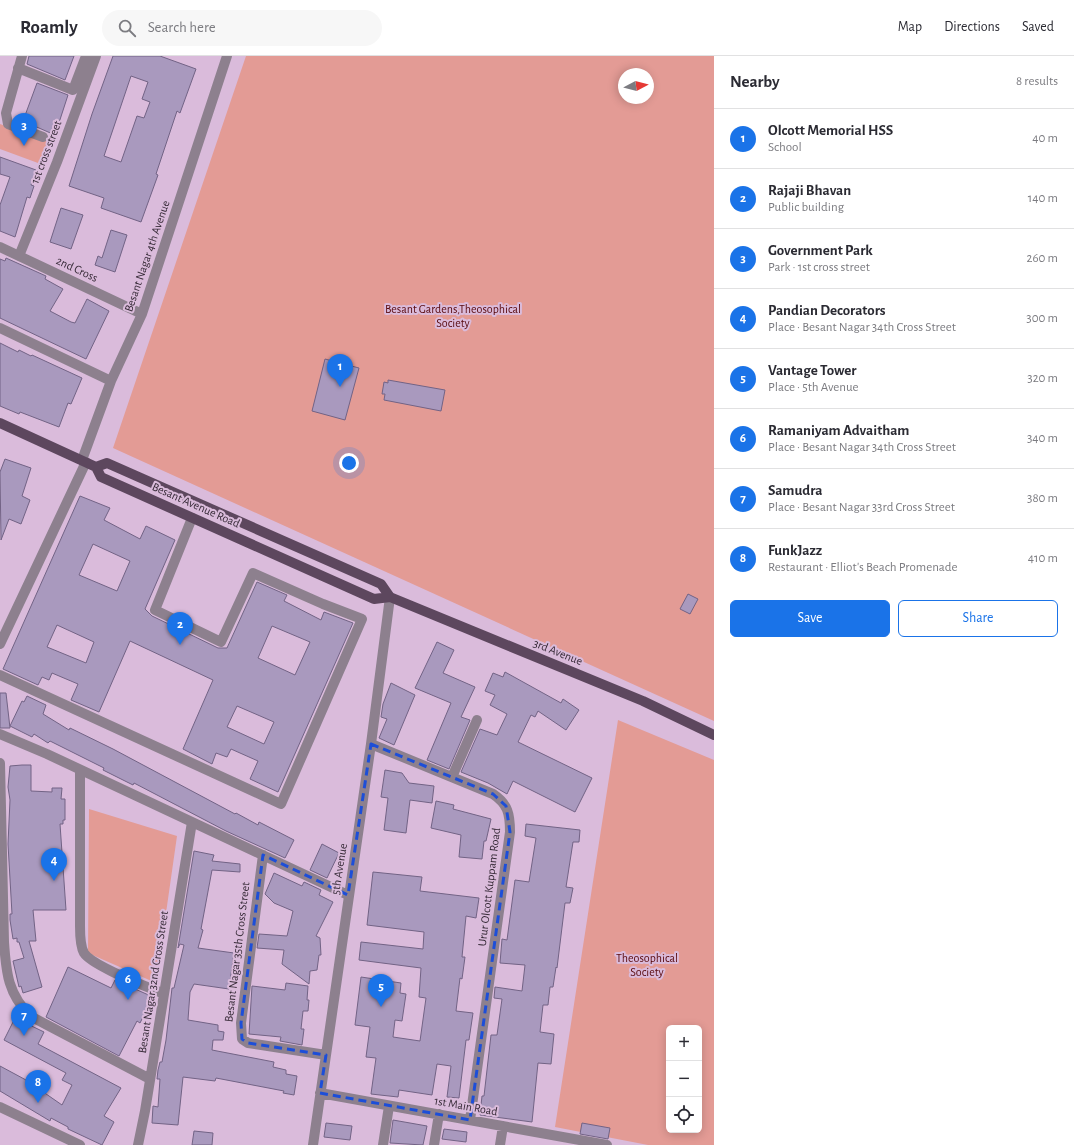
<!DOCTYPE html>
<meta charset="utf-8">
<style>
:root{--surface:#fff;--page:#f7f7f7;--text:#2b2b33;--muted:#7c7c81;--line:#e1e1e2;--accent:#1a73e8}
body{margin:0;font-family:"Alegreya Sans",sans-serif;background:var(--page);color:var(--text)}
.controls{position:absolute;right:12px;bottom:12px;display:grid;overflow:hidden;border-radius:6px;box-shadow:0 2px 10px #0003}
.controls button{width:36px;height:36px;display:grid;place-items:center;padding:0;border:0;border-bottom:1px solid var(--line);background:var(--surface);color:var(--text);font:20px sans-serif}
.compass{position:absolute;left:618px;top:12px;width:36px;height:36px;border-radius:50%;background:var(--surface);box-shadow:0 2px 10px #0003;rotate:83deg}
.you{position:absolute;left:349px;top:407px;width:14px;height:14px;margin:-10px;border:3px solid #fff;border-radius:50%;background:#1a73e8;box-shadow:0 0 0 6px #1a73e833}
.badge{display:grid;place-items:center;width:26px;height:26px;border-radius:50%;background:var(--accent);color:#fff;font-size:13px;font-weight:700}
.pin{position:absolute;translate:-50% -33px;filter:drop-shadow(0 1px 2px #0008)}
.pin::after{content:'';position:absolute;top:21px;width:14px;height:12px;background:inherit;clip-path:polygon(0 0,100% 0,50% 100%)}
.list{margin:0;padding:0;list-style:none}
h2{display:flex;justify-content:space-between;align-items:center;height:52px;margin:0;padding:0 16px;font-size:17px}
h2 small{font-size:13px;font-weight:400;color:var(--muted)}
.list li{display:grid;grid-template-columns:26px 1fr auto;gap:12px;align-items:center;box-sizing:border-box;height:60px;padding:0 16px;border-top:1px solid var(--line)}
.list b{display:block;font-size:15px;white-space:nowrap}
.list p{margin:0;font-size:13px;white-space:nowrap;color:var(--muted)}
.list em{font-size:13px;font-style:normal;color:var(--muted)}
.actions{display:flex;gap:8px;padding:12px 16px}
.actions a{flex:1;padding:9px 0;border:1px solid var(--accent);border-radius:6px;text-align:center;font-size:14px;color:var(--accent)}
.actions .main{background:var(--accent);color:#fff}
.icon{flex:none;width:22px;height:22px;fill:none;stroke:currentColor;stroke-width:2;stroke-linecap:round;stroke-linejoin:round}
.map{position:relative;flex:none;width:714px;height:1089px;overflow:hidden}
header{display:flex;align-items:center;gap:24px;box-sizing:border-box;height:56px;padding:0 20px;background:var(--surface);border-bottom:1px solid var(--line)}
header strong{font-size:19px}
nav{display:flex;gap:22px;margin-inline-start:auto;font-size:14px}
.search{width:280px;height:36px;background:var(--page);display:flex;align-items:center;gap:10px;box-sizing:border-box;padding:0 14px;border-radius:22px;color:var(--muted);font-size:15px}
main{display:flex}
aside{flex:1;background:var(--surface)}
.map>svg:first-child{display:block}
.green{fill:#e39b95;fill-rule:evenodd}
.building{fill:#a999be;stroke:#726385;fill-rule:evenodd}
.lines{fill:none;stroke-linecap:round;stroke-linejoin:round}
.minor{stroke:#8d808e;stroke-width:10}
.major{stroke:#5d475e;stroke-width:10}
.marked{fill:none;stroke:#1d4ed8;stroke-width:3;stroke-dasharray:8 5;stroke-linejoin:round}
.labels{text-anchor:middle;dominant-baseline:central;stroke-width:4;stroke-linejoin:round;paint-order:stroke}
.street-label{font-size:12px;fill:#362a37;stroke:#dabbdb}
.park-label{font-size:12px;fill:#580a0e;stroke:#dabbdb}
</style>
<header>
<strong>Roamly</strong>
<div class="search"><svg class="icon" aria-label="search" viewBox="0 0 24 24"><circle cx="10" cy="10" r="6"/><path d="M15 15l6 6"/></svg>Search here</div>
<nav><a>Map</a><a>Directions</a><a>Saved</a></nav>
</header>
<main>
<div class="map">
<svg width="714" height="1089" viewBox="0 0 714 1089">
<rect width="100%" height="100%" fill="#dabbdb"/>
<path class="green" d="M246 0H714V665L113 392ZM624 18H648V42H624Z
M0 68 50 86 38 107 0 93Z
M618 664 714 704V1089H648L555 1071ZM669 972H699V1074H669Z
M89 753 177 780 156 927 88 897Z"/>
<path class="building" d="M29 0H74L65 24 27 8Z
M113 0H160L196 13 180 57 177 55 156 118 158 119 141 166 101 152 104 142 69 130 92 58ZM131 20 148 26 142 43 150 46 144 62 137 60 121 106 104 100Z
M37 27 68 39 55 79 23 65Z
M0 101 36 114 31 129 34 130 30 142 27 141 15 181 0 175V149L10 121 0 118Z
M61 152 83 159 71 193 50 186Z
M111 174 127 179 115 216 95 209 98 200 102 202Z
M6 202 46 220 45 223 63 233 50 255 71 266 75 267 87 243 109 255 86 303 0 262V203L5 205Z
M0 287 18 296 19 294 31 300 32 299 82 322 71 348 68 347 59 371 20 356 19 358 0 350Z
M325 303 359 312 345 364 312 355Z
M388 324 445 334 441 355 384 344 385 338H382L384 326 388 327Z
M5 403 31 412 22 440 30 444 21 468 9 463 1 484 0 416Z
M80 440 110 452 104 464 140 483 146 470 175 484 145 553 152 560 218 592H227L257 526 287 539 284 545 321 564 324 556 353 567 278 736 250 723 258 705 231 693 227 701 216 697 212 708 183 693 213 624 130 585 99 656 71 644 78 628 52 617 49 624 42 621 38 629 3 613ZM93 488 130 505 117 535 79 519ZM57 569 94 586 86 607 47 591ZM272 570 310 586 295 619 258 602ZM237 650 274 666 264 688 227 671Z
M688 538 698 543 690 558 680 553Z
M437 586 454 594 443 617 475 631 461 661 470 664 449 713 427 704 451 647 415 632Z
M505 616 561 647 563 643 579 654 566 674 538 655 535 661 531 659 518 686 592 722 575 756 513 725 507 738 488 727 461 716 480 673 497 679 507 658 490 649 495 639 485 635 493 617 503 621Z
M391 627 415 639 394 689 379 682 387 663 381 661 383 648Z
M0 637H6L10 672H0Z
M27 640 46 649 43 658 69 674 70 672 113 693 235 758 236 757 258 769 259 766 294 784 285 802 226 775 134 727 133 729 103 714 104 712 50 685 48 687 34 678 32 681 10 670 22 645 24 646Z
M22 709H31V735L52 736V732H62L61 743H65V764H63V768H60L66 854H33L36 885H29L42 931 23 937 21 930 19 931 13 905 24 902 19 886H17V882L13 883 10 864V858H12L8 788 10 744 8 731 10 710Z
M385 714 402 717 409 727 434 730 432 747 410 744 406 777 384 774 388 742 381 741Z
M436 745 454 749 453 753 491 763 486 785H484L482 803 459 801 461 779 431 772Z
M526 768 580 774 579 786H573L566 831 573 832 570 847H565L557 912 556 911 553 931H550L548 949H543L540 976 554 978 551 1008 538 1007 532 1066 480 1059 482 1040H484L491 979H497L502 943 494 942 495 931 522 935 525 909 500 907 502 883 507 884 515 824 529 826 536 782 525 780Z
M322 788 339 797 327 822 310 814Z
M194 795 214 799 212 805 240 808V816L212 814 201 873 203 874 198 892 234 897 229 933 194 928 190 936 188 964 218 969V975L224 976 223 984H213L212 994 274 1006 273 1011 286 1014V1018L297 1020 294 1039 283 1037 284 1035 216 1022 215 1025 183 1021 178 1069 152 1067 153 1050 158 1051 160 1023H157L158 1014 160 1006H162L166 984 172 932H174L184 889 180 888 178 892Z
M373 816 422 821 420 835 479 842 476 862 466 860 462 901H465L462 923 460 922 456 955 473 957 469 984H466L459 1042 447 1041 451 1010 437 1008 432 1039 399 1034 398 1041 371 1038 376 1002 366 1001 370 971 355 969 361 921 401 927 400 937 406 938 402 965 395 964 393 981 420 985 426 942 419 941 421 912 359 904 361 886 423 893 424 876 367 869Z
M274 817 302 830 304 826 321 834 319 839 333 846 316 880 320 882 321 899H319L317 914 310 915 309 928 282 908 284 894 257 892 259 878 287 880 293 855 274 847 265 838Z
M68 911 111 932 115 924 153 941 140 967 137 965 119 1000 46 961Z
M286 927 308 930 307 944H309L308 955H303L301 973H304L302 989 280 985 281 981 249 978 252 930 285 934Z
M15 962 44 976 38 988 121 1032 104 1060 114 1066 102 1089 68 1073V1071L51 1062 50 1065 0 1035V1010L26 1024 62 1049 72 1029 62 1024 66 1017 4 984Z
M393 1064 427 1070 423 1089 390 1087Z
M326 1067 352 1070 350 1084 324 1081Z
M582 1067 610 1072 608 1083 580 1078Z
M444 1073 467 1076 466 1086 442 1083Z
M194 1075 213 1077 212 1089H192Z"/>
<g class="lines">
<path class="minor" d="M22 0 6 57 8 68 43 81
M18 12 73 34 86 0
M0 191 142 258
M19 200 57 106 96 0
M0 272 111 325
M82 404 111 325 142 258 227 0
M0 588 86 406
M0 619 281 748 362 563 323 548 253 517 221 586 155 554 192 462
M0 678 47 698 348 839
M371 688 493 738C508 748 510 758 510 776L470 1064
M0 707 4 886C6 916 8 940 32 961L150 1023
M80 714V870C80 879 80 890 84 897 92 910 148 931 164 938
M452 721 477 664
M263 799 241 967 242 983 248 987 326 999
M320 1037 607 1089
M0 1051 80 1089
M138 1089 145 1055 192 766
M313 1089 371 688 390 541
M383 1089 389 1050
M434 1089 439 1058
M500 1089 503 1070"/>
<path class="major" d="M0 367 96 411 101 421 374 543 390 541 643 645 714 679
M96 411 107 407 381 528 390 541"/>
</g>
<path class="marked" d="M371 688 493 738 506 750 510 776 470 1064 320 1037 326 999 248 987 242 983 241 967 263 799 348 839Z"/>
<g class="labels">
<g class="street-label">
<text transform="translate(46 96) rotate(-69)">1st cross street</text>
<text transform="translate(147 200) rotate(-71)">Besant Nagar 4th Avenue</text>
<text transform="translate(77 213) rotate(25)">2nd Cross</text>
<text transform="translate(196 449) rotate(24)">Besant Avenue Road</text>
<text transform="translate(558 596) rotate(22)">3rd Avenue</text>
<text transform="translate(339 813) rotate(-81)">5th Avenue</text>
<text transform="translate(489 831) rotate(-83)">Urur Olcott Kuppam Road</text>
<text transform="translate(237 896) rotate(-83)">Besant Nagar 35th Cross Street</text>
<text transform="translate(153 926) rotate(-81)">Besant Nagar 32nd Cross Street</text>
<text transform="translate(466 1050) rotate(10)">1st Main Road</text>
</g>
<g class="park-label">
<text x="453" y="253">Besant Gardens,Theosophical<tspan x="453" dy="14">Society</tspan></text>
<text x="647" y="902">Theosophical<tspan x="647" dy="14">Society</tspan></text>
</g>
</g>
</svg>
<div class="controls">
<button>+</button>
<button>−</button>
<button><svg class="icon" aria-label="locate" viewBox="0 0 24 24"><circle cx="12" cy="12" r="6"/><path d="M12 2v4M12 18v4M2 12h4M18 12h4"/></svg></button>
</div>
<svg class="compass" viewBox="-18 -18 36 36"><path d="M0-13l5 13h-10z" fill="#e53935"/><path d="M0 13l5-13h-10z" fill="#7c7c81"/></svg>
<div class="you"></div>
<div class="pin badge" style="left:340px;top:331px">1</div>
<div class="pin badge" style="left:180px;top:589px">2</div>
<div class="pin badge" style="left:24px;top:90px">3</div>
<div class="pin badge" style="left:54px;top:825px">4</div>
<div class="pin badge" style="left:381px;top:951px">5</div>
<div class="pin badge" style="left:128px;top:944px">6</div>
<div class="pin badge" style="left:24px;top:980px">7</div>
<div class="pin badge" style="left:38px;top:1047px">8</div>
</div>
<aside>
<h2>Nearby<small>8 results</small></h2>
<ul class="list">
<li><span class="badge">1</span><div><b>Olcott Memorial HSS</b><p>School</p></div><em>40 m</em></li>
<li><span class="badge">2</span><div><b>Rajaji Bhavan</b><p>Public building</p></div><em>140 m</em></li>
<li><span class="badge">3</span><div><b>Government Park</b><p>Park · 1st cross street</p></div><em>260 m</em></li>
<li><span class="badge">4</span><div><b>Pandian Decorators</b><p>Place · Besant Nagar 34th Cross Street</p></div><em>300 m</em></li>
<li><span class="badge">5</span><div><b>Vantage Tower</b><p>Place · 5th Avenue</p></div><em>320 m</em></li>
<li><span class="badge">6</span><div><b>Ramaniyam Advaitham</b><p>Place · Besant Nagar 34th Cross Street</p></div><em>340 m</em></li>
<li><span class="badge">7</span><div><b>Samudra</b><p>Place · Besant Nagar 33rd Cross Street</p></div><em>380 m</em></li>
<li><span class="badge">8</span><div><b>FunkJazz</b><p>Restaurant · Elliot's Beach Promenade</p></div><em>410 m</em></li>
</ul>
<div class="actions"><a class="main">Save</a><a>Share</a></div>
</aside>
</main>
